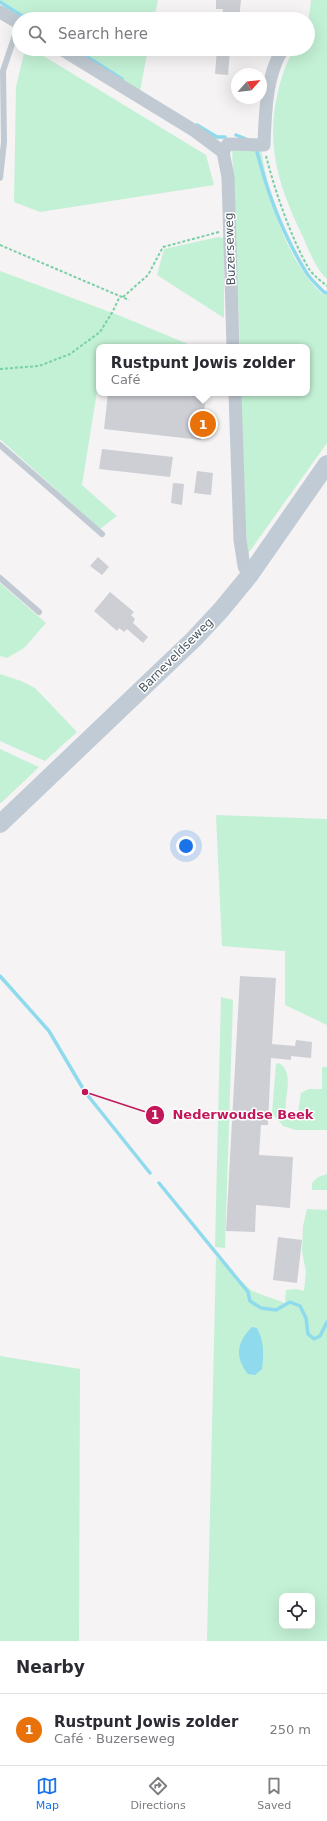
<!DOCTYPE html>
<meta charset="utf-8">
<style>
:root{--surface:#fff;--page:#f7f7f7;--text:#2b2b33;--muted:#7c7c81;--line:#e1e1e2;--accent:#1a73e8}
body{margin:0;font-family:"DejaVu Sans",sans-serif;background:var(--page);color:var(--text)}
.controls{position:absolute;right:12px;bottom:12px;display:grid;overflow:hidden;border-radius:8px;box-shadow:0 4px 16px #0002}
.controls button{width:36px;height:36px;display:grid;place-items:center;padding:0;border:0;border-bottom:1px solid var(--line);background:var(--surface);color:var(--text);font:20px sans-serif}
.compass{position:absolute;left:231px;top:68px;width:36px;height:36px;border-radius:50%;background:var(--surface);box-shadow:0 4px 16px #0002;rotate:63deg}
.you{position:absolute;left:186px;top:846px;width:14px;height:14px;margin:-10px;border:3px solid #fff;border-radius:50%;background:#1a73e8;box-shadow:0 0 0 6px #1a73e833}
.badge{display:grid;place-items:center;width:26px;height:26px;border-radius:50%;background:var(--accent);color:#fff;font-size:13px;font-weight:700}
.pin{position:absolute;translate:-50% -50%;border:2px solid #fff;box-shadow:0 1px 4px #0006}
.popup{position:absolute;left:96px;top:344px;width:214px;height:52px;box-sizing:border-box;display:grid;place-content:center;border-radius:8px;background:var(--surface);filter:drop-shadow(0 1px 3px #0005);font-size:13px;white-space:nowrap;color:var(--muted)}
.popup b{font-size:15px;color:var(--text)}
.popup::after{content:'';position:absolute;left:50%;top:100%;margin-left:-8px;border:8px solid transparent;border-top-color:var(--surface)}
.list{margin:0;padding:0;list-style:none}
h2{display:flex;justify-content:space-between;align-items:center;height:52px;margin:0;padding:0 16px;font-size:17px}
h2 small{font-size:13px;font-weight:400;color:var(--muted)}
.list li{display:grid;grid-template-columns:26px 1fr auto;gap:12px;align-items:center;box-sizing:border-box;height:72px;padding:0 16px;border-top:1px solid var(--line)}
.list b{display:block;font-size:15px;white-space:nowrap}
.list p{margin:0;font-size:13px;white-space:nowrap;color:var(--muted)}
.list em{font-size:13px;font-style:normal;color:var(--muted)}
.icon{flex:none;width:22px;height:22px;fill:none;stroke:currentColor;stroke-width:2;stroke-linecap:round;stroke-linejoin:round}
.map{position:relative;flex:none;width:327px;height:1641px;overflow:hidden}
.search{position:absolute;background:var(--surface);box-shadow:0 4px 16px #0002;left:12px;right:12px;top:12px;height:44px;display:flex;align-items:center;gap:10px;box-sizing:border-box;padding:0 14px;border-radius:22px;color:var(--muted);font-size:15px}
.sheet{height:124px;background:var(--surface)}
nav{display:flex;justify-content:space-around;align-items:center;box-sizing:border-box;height:56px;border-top:1px solid var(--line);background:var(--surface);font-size:11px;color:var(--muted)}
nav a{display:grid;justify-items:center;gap:2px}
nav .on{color:var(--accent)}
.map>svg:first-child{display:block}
.green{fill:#c3f1d5;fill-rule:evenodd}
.water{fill:#90daee}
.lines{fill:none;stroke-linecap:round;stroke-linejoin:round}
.stream{stroke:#90daee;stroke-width:3.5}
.building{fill:#cdcfd5}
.path{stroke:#7ad0a6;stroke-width:2;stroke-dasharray:3 2;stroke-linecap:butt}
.lane{stroke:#c1cad2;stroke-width:6}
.street{stroke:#c1cad2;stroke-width:13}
.secondary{stroke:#c1cbd6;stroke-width:18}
.labels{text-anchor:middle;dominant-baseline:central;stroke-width:3;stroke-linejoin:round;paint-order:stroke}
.street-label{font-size:12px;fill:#4a5661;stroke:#fff}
.leader{fill:none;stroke:#c2185b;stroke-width:1.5}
.callout-dot{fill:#c2185b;stroke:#fff;stroke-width:1.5}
.mark-label{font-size:12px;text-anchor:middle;font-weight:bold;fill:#fff}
.callout-label{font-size:13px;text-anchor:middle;font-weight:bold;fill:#c2185b;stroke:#fff;stroke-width:3;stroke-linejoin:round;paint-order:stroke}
</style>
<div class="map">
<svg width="327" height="1641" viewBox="0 0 327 1641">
<rect width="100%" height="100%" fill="#f5f3f3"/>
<path class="green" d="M0 0H158L154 19H23L0 4Z
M311 0H327V279C316 269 309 251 303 237 279 187 265 146 278 91 282 76 286 62 295 49H308V24Z
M25 49H32L206 155 214 185 40 212 14 202 16 87Z
M72 49H148L140 91Z
M232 147 261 149C268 191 279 237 304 273 309 281 316 287 322 294L327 295V443L247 555 241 393H307V347H240Z
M218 237 224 238V318L157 275 164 249Z
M0 271 118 315 195 347H99V379L82 485 117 516 100 529 0 439Z
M0 583 46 623 24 648 7 658 0 656Z
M0 674 21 681 35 688 77 732 45 761 0 741Z
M0 749 39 767 1 803H0Z
M216 815 327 819V1025L285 1005V951L222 946Z
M221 997 233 1000 225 1248 215 1247Z
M279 1063C297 1075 281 1099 287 1117L298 1112 301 1093 309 1089H322V1067H327V1130H296L283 1126 272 1113 276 1064Z
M327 1174V1190H312V1183L318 1177Z
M307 1209 327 1210V1641H207L216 1257 252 1291 285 1303 286 1290 296 1289 304 1291 306 1272 302 1251 303 1226ZM282 1596H312V1626H282Z
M0 1356 80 1369 79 1641H0Z"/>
<path class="water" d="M252 1327 257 1328C264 1341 264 1355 262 1369L255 1375 248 1374C234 1357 237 1342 252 1327Z"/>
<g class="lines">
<path class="stream" d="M0 2 27 19
M75 49 122 79
M197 125 217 137H225
M236 135 246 139
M257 152C268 194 283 235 306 272 310 279 318 286 324 292L327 293
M0 976 49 1031 85 1092 150 1173
M159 1183 248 1292 250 1301 261 1308 276 1310 290 1302 300 1306 306 1318 308 1334 314 1339 320 1336 327 1322"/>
</g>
<path class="building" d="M216 0H241L239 19H222L223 9H216Z
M217 49 230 51 228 75 215 74Z
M108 393H206L201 440 104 429Z
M102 449 173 457 170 477 99 469Z
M197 471 213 473 211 495 194 493Z
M173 483 184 484 182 505 171 503Z
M98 557 109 567 102 575 90 566Z
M110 592 134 612 131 615 135 619 133 623 148 637 143 643 127 629 124 632 119 628 117 631 94 611Z
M240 976 276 978 272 1044 295 1046 296 1040 312 1042 311 1058 291 1056V1060L271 1058 268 1125H261L259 1155 293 1157 290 1208 256 1205 255 1232 226 1231Z
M278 1237 302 1240 297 1283 273 1280Z"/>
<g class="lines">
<path class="path" d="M266 156C275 191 291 238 309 269 314 276 321 281 327 286
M0 245 129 300
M123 297 148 275 163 247 219 232
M0 369 39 366 70 354 100 332 113 311 120 296"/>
<path class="lane" d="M0 178 4 142 3 71 19 23
M0 445 102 534
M0 578 39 612"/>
<path class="street" d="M0 12 19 23
M61 49 195 131 223 152 228 177 233 347
M223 152 228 144 264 145C265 116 266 74 283 49
M235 393 240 540 244 566 249 576"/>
<path class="secondary" d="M0 824 194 639 221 610 249 576 327 464"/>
</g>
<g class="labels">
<g class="street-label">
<text transform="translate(230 249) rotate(-92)">Buzerseweg</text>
<text transform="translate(176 655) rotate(-45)">Barneveldseweg</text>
</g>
</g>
<path class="leader" d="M85 1092L155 1115"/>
<g class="callout-dot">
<circle cx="85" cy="1092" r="4"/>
<circle cx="155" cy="1115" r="10"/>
</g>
<g class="mark-label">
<text x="155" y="1119">1</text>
</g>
<g class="callout-label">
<text x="243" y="1119">Nederwoudse Beek</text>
</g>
</svg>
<div class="controls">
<button><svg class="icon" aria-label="locate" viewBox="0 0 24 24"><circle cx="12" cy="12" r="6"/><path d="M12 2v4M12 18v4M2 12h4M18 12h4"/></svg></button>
</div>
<svg class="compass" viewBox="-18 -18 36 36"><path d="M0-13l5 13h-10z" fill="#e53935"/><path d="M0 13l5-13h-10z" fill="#7c7c81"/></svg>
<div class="you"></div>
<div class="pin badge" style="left:203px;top:424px;background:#e8710a">1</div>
<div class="popup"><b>Rustpunt Jowis zolder</b>Café</div>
<div class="search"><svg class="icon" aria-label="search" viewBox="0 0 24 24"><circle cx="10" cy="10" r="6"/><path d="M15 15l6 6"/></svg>Search here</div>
</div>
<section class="sheet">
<h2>Nearby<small></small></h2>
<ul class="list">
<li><span class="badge" style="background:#e8710a">1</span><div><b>Rustpunt Jowis zolder</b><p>Café · Buzerseweg</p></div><em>250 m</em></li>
</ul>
</section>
<nav>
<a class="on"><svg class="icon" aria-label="map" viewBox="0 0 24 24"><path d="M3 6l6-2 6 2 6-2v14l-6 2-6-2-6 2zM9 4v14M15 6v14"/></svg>Map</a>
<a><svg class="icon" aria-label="directions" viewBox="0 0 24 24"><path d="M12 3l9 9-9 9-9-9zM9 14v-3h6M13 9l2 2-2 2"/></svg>Directions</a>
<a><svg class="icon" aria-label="saved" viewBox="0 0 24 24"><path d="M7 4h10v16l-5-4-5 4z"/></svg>Saved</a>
</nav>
